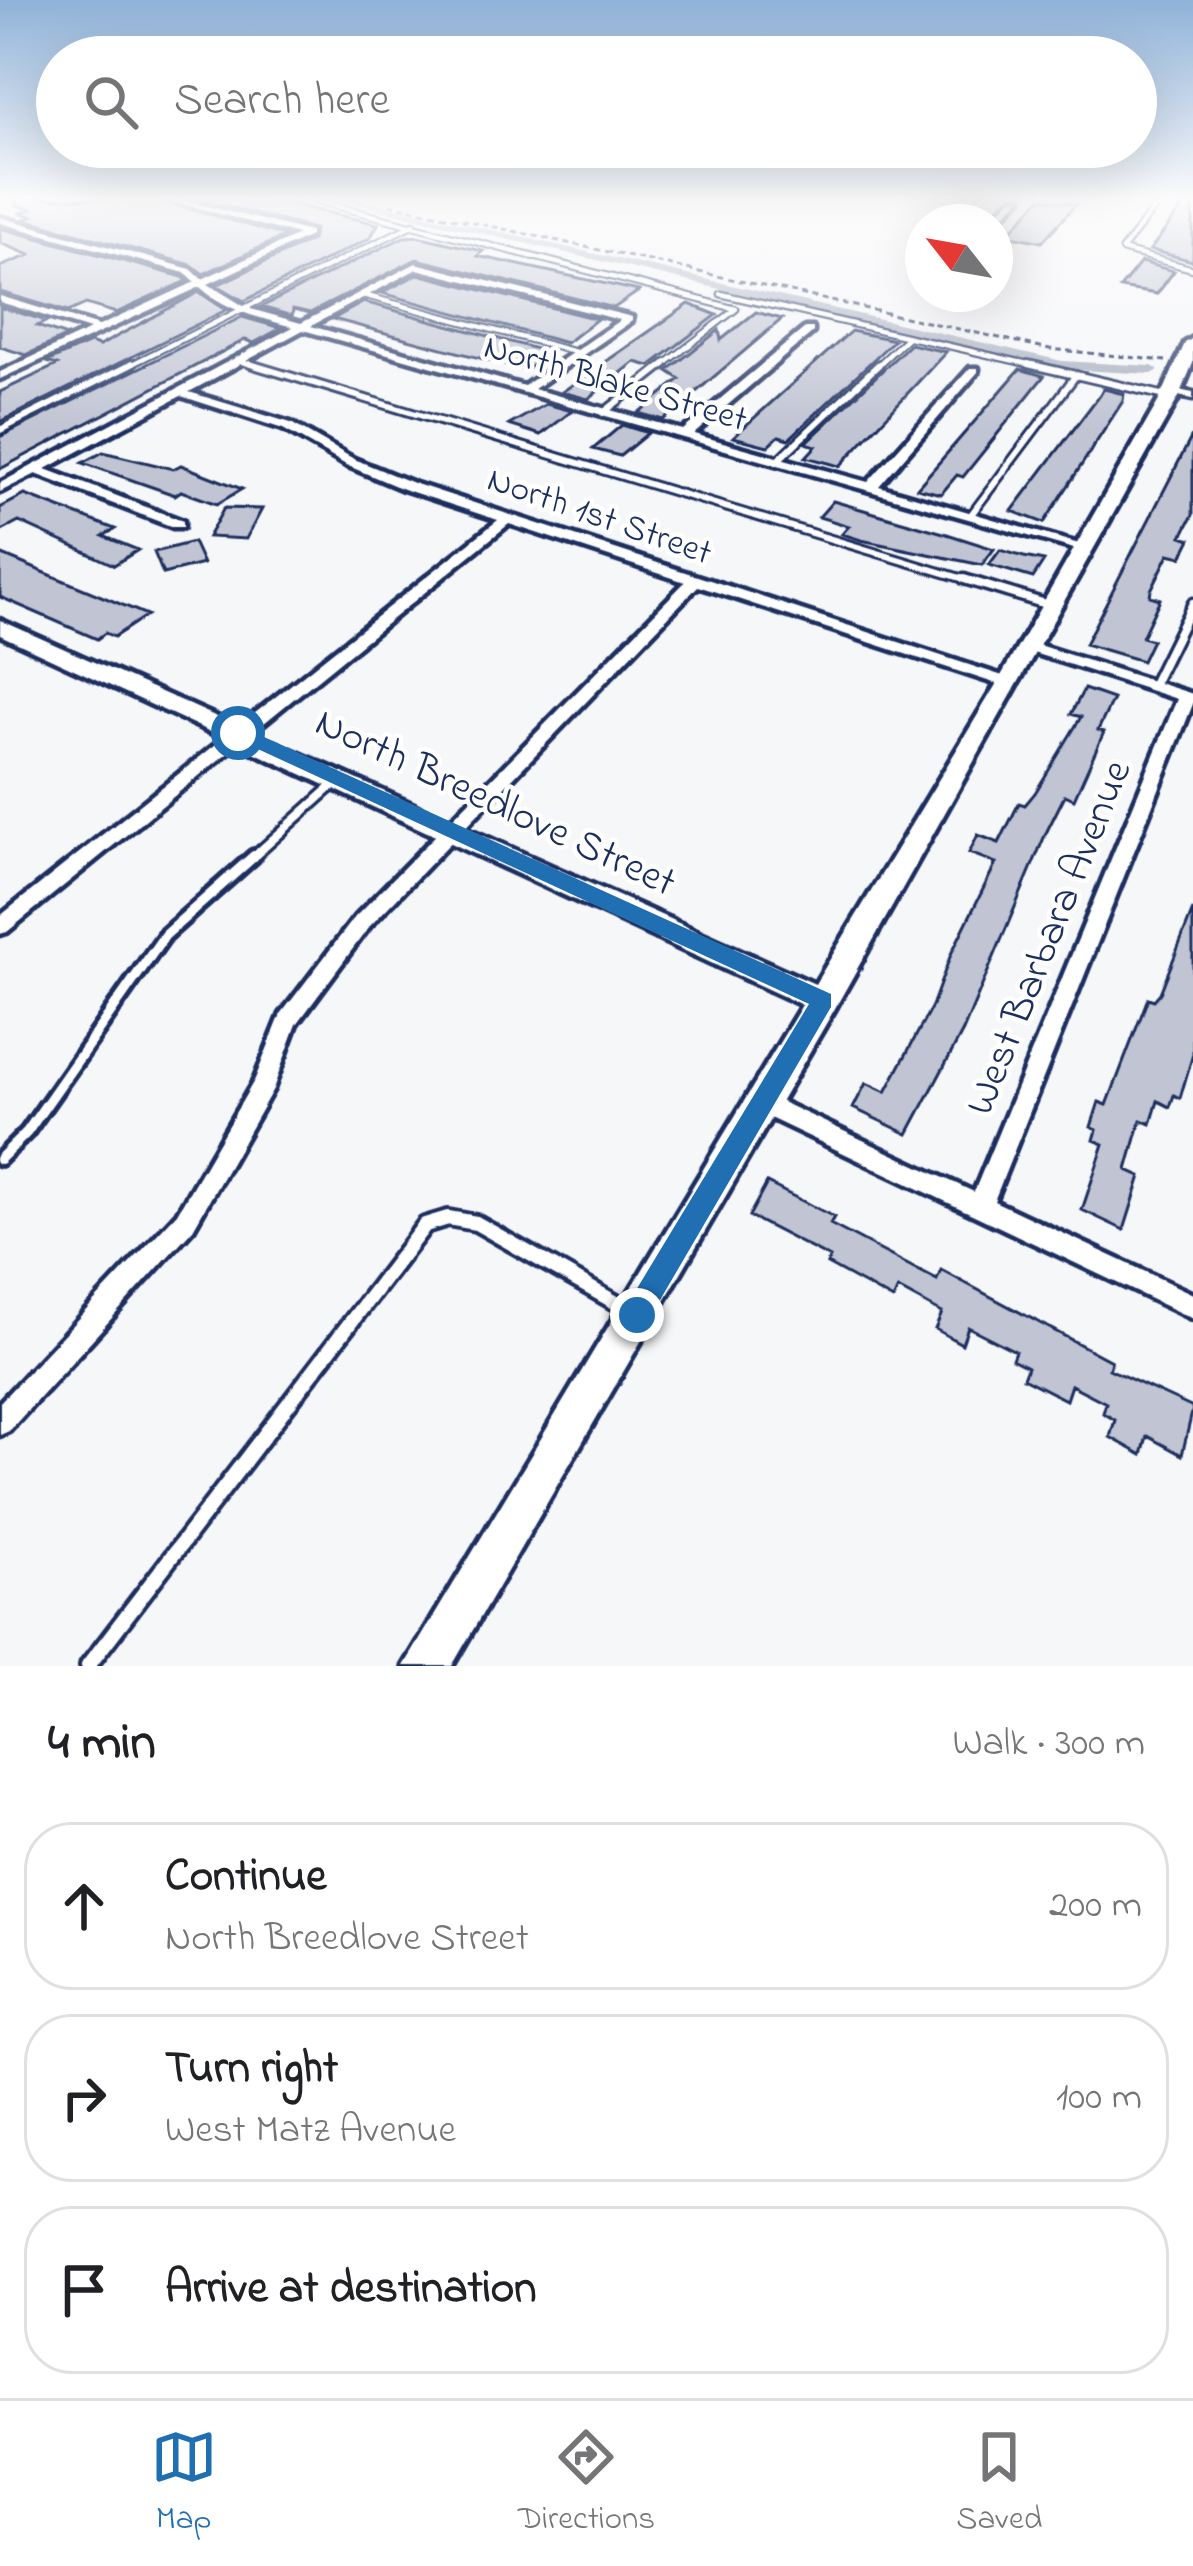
<!DOCTYPE html>
<meta charset="utf-8">
<style>
:root{--surface:#fff;--page:#f6f6f6;--text:#202124;--muted:#757577;--line:#e0e0e0;--accent:#1f6fb2}
body{margin:0;font-family:"Indie Flower",sans-serif;background:var(--page);color:var(--text)}
.compass{position:absolute;left:905px;top:204px;width:108px;height:108px;border-radius:50%;background:var(--surface);box-shadow:0 12px 48px #0002;rotate:301deg}
.stop{position:absolute;width:36px;height:36px;margin:-27px;border:9px solid #1f6fb2;border-radius:50%;background:#fff}
.stop.end{background:#1f6fb2;border-color:#fff;box-shadow:0 3px 12px #0008}
.list{margin:0;padding:0;list-style:none}
h2{display:flex;justify-content:space-between;align-items:center;height:156px;margin:0;padding:0 48px;font-size:51px}
h2 small{font-size:39px;font-weight:400;color:var(--muted)}
.list li{display:grid;grid-template-columns:78px 1fr auto;gap:36px;align-items:center;box-sizing:border-box;height:168px;margin:0 24px 24px;padding:0 24px;border:3px solid var(--line);border-radius:48px}
.list b{display:block;font-size:45px;white-space:nowrap}
.list p{margin:0;font-size:39px;white-space:nowrap;color:var(--muted)}
.list em{font-size:39px;font-style:normal;color:var(--muted)}
.icon{flex:none;width:66px;height:66px;fill:none;stroke:currentColor;stroke-width:2;stroke-linecap:round;stroke-linejoin:round}
.map{position:relative;flex:none;width:1193px;height:1666px;overflow:hidden}
.search{position:absolute;background:var(--surface);box-shadow:0 12px 48px #0002;left:36px;right:36px;top:36px;height:132px;display:flex;align-items:center;gap:30px;box-sizing:border-box;padding:0 42px;border-radius:66px;color:var(--muted);font-size:45px}
.sheet{height:732px;background:var(--surface)}
nav{display:flex;justify-content:space-around;align-items:center;box-sizing:border-box;height:168px;border-top:3px solid var(--line);background:var(--surface);font-size:33px;color:var(--muted)}
nav a{display:grid;justify-items:center;gap:6px}
nav .on{color:var(--accent)}
.map>svg:first-child{display:block}
.lines{fill:none;stroke-linecap:round;stroke-linejoin:round}
.canal{fill:#a9b0c1;fill-rule:evenodd}
.building{fill:#c0c4d3;stroke:#1b2f5e;stroke-width:3}
.lane-far4-casing{stroke:#1b2f5e;stroke-width:9}
.lane-far3-casing{stroke:#1b2f5e;stroke-width:12}
.lane-far2-casing{stroke:#1b2f5e;stroke-width:15}
.lane-far1-casing{stroke:#1b2f5e;stroke-width:20}
.lane-casing{stroke:#1b2f5e;stroke-width:22}
.street-casing{stroke:#1b2f5e;stroke-width:9}
.secondary-casing{stroke:#1b2f5e;stroke-width:9}
.path{stroke:#1b2f5e;stroke-width:3;stroke-dasharray:6 4.5;stroke-linecap:butt}
.lane-far4{stroke:#fff;stroke-width:4.5}
.lane-far3{stroke:#fff;stroke-width:6}
.lane-far2{stroke:#fff;stroke-width:8}
.lane-far1{stroke:#fff;stroke-width:10}
.lane{stroke:#fff;stroke-width:14}
.street{fill:#fff;fill-rule:evenodd}
.secondary{fill:#fff;fill-rule:evenodd}
.route{fill:#1f6fb2}
.labels{text-anchor:middle;dominant-baseline:central;stroke-width:9;stroke-linejoin:round;paint-order:stroke}
.far-street-label{font-size:36px;fill:#1b2f5e;stroke:#fff}
.street-label{font-size:42px;fill:#1b2f5e;stroke:#fff}
</style>
<div class="map">
<svg width="1193" height="1666" viewBox="0 0 1193 1666">
<rect width="100%" height="100%" fill="#f6f7f9"/>
<filter id="ink" filterUnits="userSpaceOnUse"><feTurbulence type="fractalNoise" baseFrequency=".00833" numOctaves="2"/><feDisplacementMap in="SourceGraphic" scale="24" xChannelSelector="R" yChannelSelector="G"/><feConvolveMatrix kernelMatrix="1 2 1 2 8 2 1 2 1" color-interpolation-filters="sRGB"/></filter>
<g filter="url(#ink)">
<g class="lines">
<path class="canal" d="M331 198H353L1062 361 1152 366 1159 370 1152 374 1062 369Z"/>
</g>
<path class="building" d="M17 198H156L285 236 203 274 192 265 24 219 32 216 21 213 31 209 16 205Z
M194 198H263L378 224 370 238 244 301 217 285 312 240 314 229Z
M1041 198 1076 204 1042 242 1007 235Z
M1189 198H1193V261L1150 250Z
M0 228 183 277 187 281 116 313 86 304 68 312 0 292V267L30 255 0 243Z
M417 236 483 251 478 256 639 291 614 308 417 259 310 313 293 309 292 316 261 307 404 237Z
M1141 262 1174 271 1157 294 1120 288Z
M418 274 597 319 566 343 382 293Z
M199 292 226 310 0 422V392L57 365 47 362 90 343 99 346Z
M364 302 551 353 525 370 333 319Z
M689 304 717 315 650 366 635 362 588 399 562 392Z
M0 307 47 321 37 326 67 336 26 355 0 347Z
M756 312 782 319 663 420 638 413 680 379 668 371 672 367 719 330 721 340Z
M242 317 281 328 254 343 245 340 0 469V437Z
M851 331 894 340 789 439 779 436 768 446 733 437Z
M910 344 946 352 840 466 806 457 816 446 806 443Z
M1020 369 1044 376 963 477 957 475 941 494 917 488Z
M1104 389 1124 394 1123 401 1044 523 1012 511Z
M546 404 572 411 541 435 509 425Z
M622 425 648 433 620 456 593 449Z
M1193 434V515L1182 536 1191 539 1182 557 1169 554 1151 590 1150 596 1160 599 1142 637 1152 640 1142 661 1085 644Z
M103 452 173 469 181 465 242 489 217 504 181 491 175 495 83 463Z
M25 495 115 529 103 536 138 550 114 565 19 522 0 532V508Z
M833 501 947 534 994 549 982 565 861 540 842 534 849 526 819 517Z
M224 508 262 509 246 539 208 537Z
M193 542 203 564 163 574 154 552Z
M1000 550 1024 557 1044 561 1033 578 989 565Z
M0 554 147 615 114 637 105 633 97 639 0 597Z
M1084 689 1113 699 1098 730 1104 732 1074 799 1065 795 1046 833 963 1031 908 1134 853 1108 866 1083 886 1092 932 1006 951 954 996 863 969 853 978 835 999 843 1019 803 1025 805 1035 793 1081 717 1071 714Z
M1193 910V1054L1180 1098 1174 1095 1170 1107 1158 1101 1151 1124 1141 1120 1127 1170 1141 1176 1124 1230 1082 1210 1104 1144 1094 1140 1097 1130 1091 1127 1099 1102 1107 1105 1148 998 1154 1000 1160 993Z
M767 1183 834 1217 830 1224 937 1280 941 1270 1111 1361 1109 1369 1193 1408 1182 1455 1147 1436 1142 1455 1110 1437 1115 1420 1103 1413 1106 1403 1071 1385 1066 1400 1023 1378 1027 1367 1012 1359 1015 1351 968 1327 962 1344 935 1329 942 1313 898 1289 893 1300 827 1264 830 1258 749 1216Z"/>
<g class="lines">
<g class="lane-far4-casing">
<path id="lane-far4" d="M305 198 736 309 661 367
M1162 198 1122 250 1193 269
M721 294 1041 367
M363 295 579 353
M239 361 260 367
M126 367 414 224
M876 367 908 337"/>
</g>
<g class="lane-far3-casing">
<path id="lane-far3" d="M250 364 974 582
M1028 364 1170 397
M603 413 665 364
M0 430 132 364
M776 462 879 364
M970 516 1076 375"/>
</g>
<g class="lane-far2-casing">
<path id="lane-far2" d="M964 579 1049 605
M1152 686 1193 603
M251 859 338 781"/>
</g>
<g class="lane-far1-casing">
<path id="lane-far1" d="M0 1159 27 1132 165 935 254 856"/>
</g>
<g class="lane-casing">
<path id="lane" d="M88 1666 425 1225 448 1218 476 1223 627 1309"/>
</g>
<g class="street-casing">
<path id="street" d="M160 198H175L310 232V236L208 284 247 308 301 323 416 263 632 317V321L534 389 683 430 805 328H813V332L694 434 868 482 970 368H978V372L879 486 1093 548 1091 551H1081L303 330 189 392 291 423 354 459 413 483 1015 680 1017 683 1015 686H1003L698 586 369 927 297 1024 273 1089 193 1229 9 1431 0 1435V1402L177 1213 255 1079 281 1014 355 917 685 582 509 524 7 932 0 934V916L498 520 403 489 346 465 283 429 181 396 46 469 183 521V527H173L36 474 0 492V483L293 327C260 318 226 311 200 287L0 379V372L90 330 0 302V296L99 326 195 282 185 273 0 223V217L191 269 202 279 298 235ZM417 269 620 320 524 386 311 326Z
M1012 198H1021L995 224 987 222Z
M1173 389 1193 393V399L1169 394 1167 392Z
M1029 642 1193 694V704L994 1201 1193 1294V1319L755 1111 752 1104 755 1097 763 1095 771 1097 974 1192 1177 699 1024 650 1021 647Z"/>
</g>
<g class="secondary-casing">
<path id="secondary" d="M1193 338V363L1179 397 834 1010 452 1666H404L802 1005 0 635V620L815 984 997 683 1161 397 1185 343Z"/>
</g>
<path class="path" d="M390 204 1050 349 1166 361"/>
<use href="#lane-far4" class="lane-far4"/>
<use href="#lane-far3" class="lane-far3"/>
<use href="#lane-far2" class="lane-far2"/>
<use href="#lane-far1" class="lane-far1"/>
<use href="#lane" class="lane"/>
<use href="#street" class="street"/>
<use href="#secondary" class="secondary"/>
</g>
</g>
<linearGradient id="sky" x2="0" y2="1"><stop stop-color="#8fb2d8"/><stop offset="0.46" stop-color="#fbfbfc"/><stop offset="1" stop-color="#fbfbfc" stop-opacity="0"/></linearGradient>
<rect width="1193" height="431" fill="url(#sky)"/>
<path class="route" d="M232 728H244L831 994V1007L646 1324H627V1305L809 1004 232 737Z"/>
<g class="labels">
<g class="far-street-label">
<text transform="translate(615 385) rotate(16)">North Blake Street</text>
<text transform="translate(599 518) rotate(19)">North 1st Street</text>
</g>
<g class="street-label">
<text transform="translate(495 804) rotate(25)">North Breedlove Street</text>
<text transform="translate(1050 938) rotate(-68)">West Barbara Avenue</text>
</g>
</g>
</svg>
<svg class="compass" viewBox="-18 -18 36 36"><path d="M0-13l5 13h-10z" fill="#e53935"/><path d="M0 13l5-13h-10z" fill="#757577"/></svg>
<div class="stop" style="left:238px;top:733px"></div>
<div class="stop end" style="left:637px;top:1315px"></div>
<div class="search"><svg class="icon" aria-label="search" viewBox="0 0 24 24"><circle cx="10" cy="10" r="6"/><path d="M15 15l6 6"/></svg>Search here</div>
</div>
<section class="sheet">
<h2>4 min<small>Walk · 300 m</small></h2>
<ul class="list">
<li><svg class="icon" aria-label="ahead" viewBox="0 0 24 24"><path d="M12 20V5M6 11l6-6 6 6"/></svg><div><b>Continue</b><p>North Breedlove Street</p></div><em>200 m</em></li>
<li><svg class="icon" aria-label="right" viewBox="0 0 24 24"><path d="M7 20v-9h11M14 6l5 5-5 5"/></svg><div><b>Turn right</b><p>West Matz Avenue</p></div><em>100 m</em></li>
<li><svg class="icon" aria-label="arrive" viewBox="0 0 24 24"><path d="M6 21V4h12l-3 4 3 4H6"/></svg><div><b>Arrive at destination</b></div></li>
</ul>
</section>
<nav>
<a class="on"><svg class="icon" aria-label="map" viewBox="0 0 24 24"><path d="M3 6l6-2 6 2 6-2v14l-6 2-6-2-6 2zM9 4v14M15 6v14"/></svg>Map</a>
<a><svg class="icon" aria-label="directions" viewBox="0 0 24 24"><path d="M12 3l9 9-9 9-9-9zM9 14v-3h6M13 9l2 2-2 2"/></svg>Directions</a>
<a><svg class="icon" aria-label="saved" viewBox="0 0 24 24"><path d="M7 4h10v16l-5-4-5 4z"/></svg>Saved</a>
</nav>
